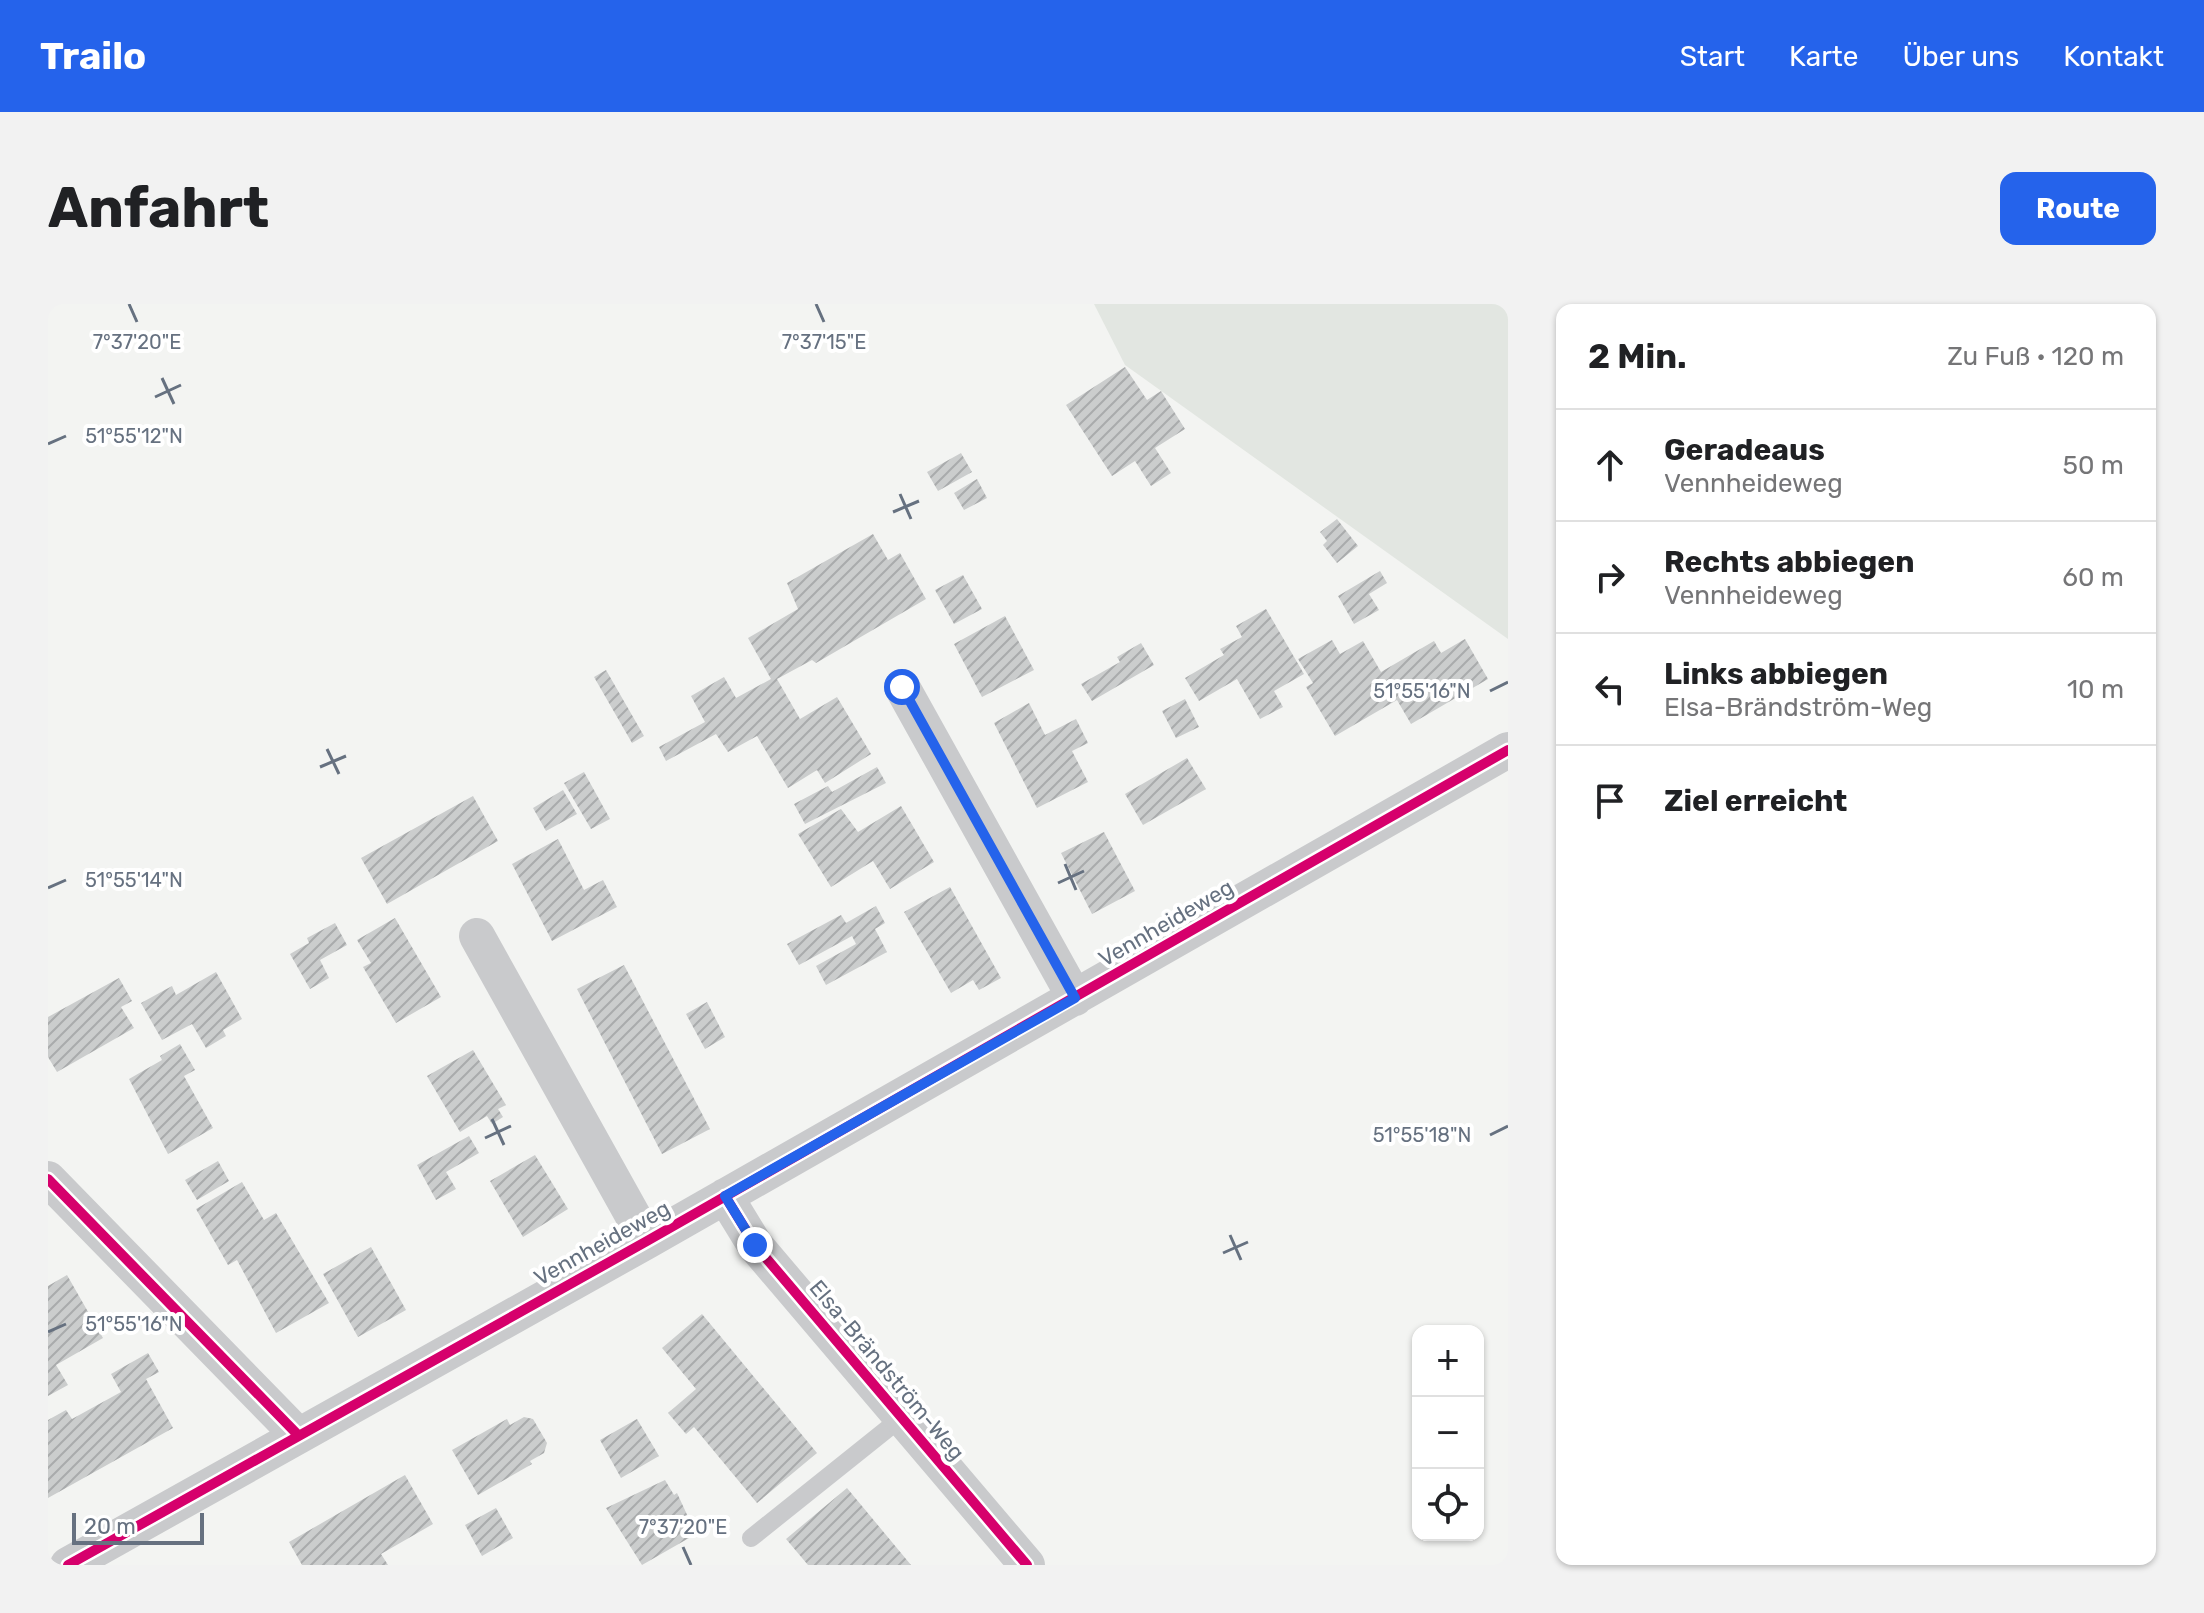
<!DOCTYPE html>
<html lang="de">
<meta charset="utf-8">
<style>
:root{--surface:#fff;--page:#f2f2f2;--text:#202124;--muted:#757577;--line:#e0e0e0;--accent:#2563eb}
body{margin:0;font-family:Rubik,sans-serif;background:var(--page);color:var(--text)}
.controls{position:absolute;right:24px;bottom:24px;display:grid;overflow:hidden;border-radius:16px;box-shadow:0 2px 6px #0004}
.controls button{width:72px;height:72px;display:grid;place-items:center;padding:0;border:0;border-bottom:2px solid var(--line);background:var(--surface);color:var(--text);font:40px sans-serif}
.scale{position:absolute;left:24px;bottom:20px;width:132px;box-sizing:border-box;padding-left:8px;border:4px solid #667180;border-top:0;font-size:22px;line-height:28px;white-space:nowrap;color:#667180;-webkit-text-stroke:6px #fff;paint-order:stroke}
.stop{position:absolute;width:24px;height:24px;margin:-18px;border:6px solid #2563eb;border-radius:50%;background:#fff}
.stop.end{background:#2563eb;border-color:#fff;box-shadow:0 2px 8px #0008}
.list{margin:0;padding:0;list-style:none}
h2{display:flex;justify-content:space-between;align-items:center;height:104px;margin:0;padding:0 32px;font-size:34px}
h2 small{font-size:26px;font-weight:400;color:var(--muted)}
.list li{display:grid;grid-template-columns:52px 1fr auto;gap:24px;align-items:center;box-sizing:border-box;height:112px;padding:0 32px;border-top:2px solid var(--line)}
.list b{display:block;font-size:30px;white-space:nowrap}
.list p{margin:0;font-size:26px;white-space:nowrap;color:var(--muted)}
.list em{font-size:26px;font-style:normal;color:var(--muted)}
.icon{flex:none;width:44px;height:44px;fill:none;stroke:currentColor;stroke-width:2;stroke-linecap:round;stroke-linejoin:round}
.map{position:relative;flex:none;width:1460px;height:1261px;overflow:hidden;border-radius:16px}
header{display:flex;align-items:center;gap:48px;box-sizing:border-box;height:112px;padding:0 40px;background:var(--accent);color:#fff}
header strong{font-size:38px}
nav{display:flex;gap:44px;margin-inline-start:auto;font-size:28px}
.intro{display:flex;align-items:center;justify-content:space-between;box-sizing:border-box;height:192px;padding:0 48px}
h1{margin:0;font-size:56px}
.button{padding:20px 36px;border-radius:16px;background:var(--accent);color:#fff;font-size:28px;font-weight:700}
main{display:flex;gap:48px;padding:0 48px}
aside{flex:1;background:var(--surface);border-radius:16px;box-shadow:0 2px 6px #0004}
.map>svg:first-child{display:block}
.grass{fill:#e2e6e1}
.building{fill:url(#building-hatch)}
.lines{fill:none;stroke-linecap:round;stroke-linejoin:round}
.lane{stroke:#c9cacc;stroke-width:18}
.street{stroke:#c9cacc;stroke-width:36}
.cycleway-casing{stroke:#fff;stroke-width:15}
.cycleway{stroke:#d6006c;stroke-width:10}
.route{stroke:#2563eb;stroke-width:10}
.ticks{fill:none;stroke:#667180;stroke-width:3}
.labels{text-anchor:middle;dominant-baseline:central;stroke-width:8;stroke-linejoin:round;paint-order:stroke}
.street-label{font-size:22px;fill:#667180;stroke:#fff}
.ticks-label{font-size:20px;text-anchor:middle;fill:#667180;stroke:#fff;stroke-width:8;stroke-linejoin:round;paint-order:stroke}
</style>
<header>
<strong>Trailo</strong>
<nav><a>Start</a><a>Karte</a><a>Über uns</a><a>Kontakt</a></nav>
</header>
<div class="intro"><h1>Anfahrt</h1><a class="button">Route</a></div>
<main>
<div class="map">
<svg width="1460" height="1261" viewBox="0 0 1460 1261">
<defs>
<pattern id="building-hatch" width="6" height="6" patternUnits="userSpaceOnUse" patternTransform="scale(2)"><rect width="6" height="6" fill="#cbcdcd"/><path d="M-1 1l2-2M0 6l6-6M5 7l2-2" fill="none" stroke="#a9abac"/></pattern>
</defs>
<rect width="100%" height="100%" fill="#f3f4f2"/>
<path class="grass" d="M1046 0H1460V335L1077 61Z"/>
<path class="building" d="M1077 63 1099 96 1113 87 1137 125 1107 144 1123 169 1103 182 1087 157 1064 172 1018 101Z
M913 149 924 168 890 187 879 168Z
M929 175 939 194 916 206 906 189Z
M1289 215 1310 242 1289 259 1275 241 1279 237 1272 228Z
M825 230 840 256 852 249 878 295 768 359 764 356 729 375 752 415 789 393 823 450 777 479 769 466 740 484 709 432 680 448 668 430 618 457 611 443 657 418 643 392 676 373 688 394 723 375 700 334 750 305 739 279Z
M1332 267 1339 279 1321 290 1331 306 1306 320 1290 292Z
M915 271 934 305 906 320 887 286Z
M1218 305 1256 370 1226 387 1235 403 1212 415 1189 375 1151 397 1137 374 1176 351 1172 345 1194 333 1188 322Z
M957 312 986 366 934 393 906 340Z
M1417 335 1440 375 1363 420 1349 396 1287 432 1258 383 1265 379 1250 355 1284 336 1292 350 1315 337 1333 368 1386 337 1393 349Z
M1093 339 1106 361 1044 397 1033 380 1072 358 1069 353Z
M558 366 596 432 584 439 546 373Z
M1137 395 1151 423 1128 434 1114 407Z
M981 399 997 431 1028 415 1040 439 1024 447 1040 478 989 504 946 419Z
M1139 454 1158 485 1095 521 1077 490Z
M829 463 838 479 757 520 746 500 780 482 784 488Z
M536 468 562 515 543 525 516 479Z
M515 486 529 510 498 527 485 504Z
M425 492 450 537 339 600 313 554Z
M853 502 886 558 842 585 825 557 783 583 750 530 793 505 810 528Z
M1056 528 1087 587 1044 610 1013 549Z
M510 535 536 586 555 576 569 603 504 637 464 560Z
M902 583 953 674 931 686 925 676 903 689 856 608Z
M828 602 837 619 827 625 839 648 778 681 768 662 808 640 804 632 751 661 739 640 793 611 798 619Z
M347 614 393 693 348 719 315 663 323 659 309 636Z
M287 619 299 641 272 656 281 674 262 685 242 650 261 639 259 634Z
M576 661 662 825 614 850 529 685Z
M168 668 194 715 175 726 178 732 158 744 144 720 114 736 93 699 124 682 128 691Z
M71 674 84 697 73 703 86 724 9 768 0 753V713Z
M659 698 677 733 657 745 638 710Z
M132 740 147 766 136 772 165 824 120 850 81 775 114 756 112 752Z
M425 746 458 801 450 805 455 813 444 820 439 812 412 828 379 772Z
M421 832 431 849 398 868 408 885 388 896 369 861Z
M487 851 520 905 475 933 442 877Z
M170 857 181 877 149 896 137 876Z
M194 878 216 916 228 909 281 999 228 1029 189 956 180 961 148 905Z
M323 943 358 1006 310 1033 275 970Z
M19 971 55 1034 8 1061 20 1081 0 1092V982Z
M654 1010 769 1149 709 1199 646 1123 638 1130 620 1109 648 1085 614 1044Z
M100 1049 111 1068 98 1075 125 1124 0 1194V1116L18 1106 24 1115 73 1088 63 1070Z
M476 1113 485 1115 499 1139 496 1149 482 1157 484 1160 430 1191 404 1146 459 1115 462 1121Z
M589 1115 611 1152 573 1174 552 1136Z
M357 1171 385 1220 333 1250 340 1261H254L241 1238Z
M617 1176 626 1191 629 1189 648 1230 594 1261 558 1204Z
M799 1184 863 1261H760L738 1235Z
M448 1204 465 1234 434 1252 417 1221Z"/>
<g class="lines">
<path class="lane" d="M703 1234 853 1114"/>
<path class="street" d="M854 383 1027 694
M429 632 599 937
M0 875 250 1131
M677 892 707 941 979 1261
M20 1261 599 937 1460 446"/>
<g class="cycleway-casing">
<path id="cycleway" d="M0 875 250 1131
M677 892 707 941 979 1261
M20 1261 599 937 1460 446"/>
</g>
<use href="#cycleway" class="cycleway"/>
</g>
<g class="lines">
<path class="route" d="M707 941 677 892 1027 694 854 383"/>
</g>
<path class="ticks" d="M81 0 89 18M768 0 776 18M114 74 126 100M107 93 133 81M0 140 18 132M852 190 863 215M845 208 871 197M1442 387 1460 378M279 445 291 470M272 463 298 452M1017 560 1028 586M1010 579 1036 567M0 584 18 576M444 815 456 841M1442 831 1460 822M437 834 463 822M1182 931 1193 956M1175 949 1200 938M0 1028 18 1020M635 1243 643 1261"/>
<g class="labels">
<g class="street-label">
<text transform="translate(1118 619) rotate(-30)">Vennheideweg</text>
<text transform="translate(554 939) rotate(-29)">Vennheideweg</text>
<text transform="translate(839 1066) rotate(50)">Elsa-Brändström-Weg</text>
</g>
</g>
<g class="ticks-label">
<text x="89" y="45">7°37'20"E</text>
<text x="776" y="45">7°37'15"E</text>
<text x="86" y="139">51°55'12"N</text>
<text x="1374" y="394">51°55'16"N</text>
<text x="86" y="583">51°55'14"N</text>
<text x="1374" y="838">51°55'18"N</text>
<text x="86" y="1027">51°55'16"N</text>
<text x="635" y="1230">7°37'20"E</text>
</g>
</svg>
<div class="controls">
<button>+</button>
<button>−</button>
<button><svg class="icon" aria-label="locate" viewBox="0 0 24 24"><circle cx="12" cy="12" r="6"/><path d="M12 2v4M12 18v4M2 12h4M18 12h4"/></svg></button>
</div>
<div class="scale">20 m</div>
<div class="stop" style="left:854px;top:383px"></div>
<div class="stop end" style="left:707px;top:941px"></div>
</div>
<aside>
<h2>2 Min.<small>Zu Fuß · 120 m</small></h2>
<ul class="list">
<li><svg class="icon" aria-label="ahead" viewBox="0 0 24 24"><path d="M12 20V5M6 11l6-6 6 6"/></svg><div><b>Geradeaus</b><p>Vennheideweg</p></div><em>50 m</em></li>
<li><svg class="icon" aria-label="right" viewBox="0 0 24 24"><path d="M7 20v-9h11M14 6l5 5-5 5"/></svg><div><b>Rechts abbiegen</b><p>Vennheideweg</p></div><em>60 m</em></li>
<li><svg class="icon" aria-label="left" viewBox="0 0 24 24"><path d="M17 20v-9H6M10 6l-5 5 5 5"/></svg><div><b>Links abbiegen</b><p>Elsa-Brändström-Weg</p></div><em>10 m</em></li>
<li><svg class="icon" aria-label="arrive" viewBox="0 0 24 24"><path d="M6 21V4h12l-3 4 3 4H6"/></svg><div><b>Ziel erreicht</b></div></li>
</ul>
</aside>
</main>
